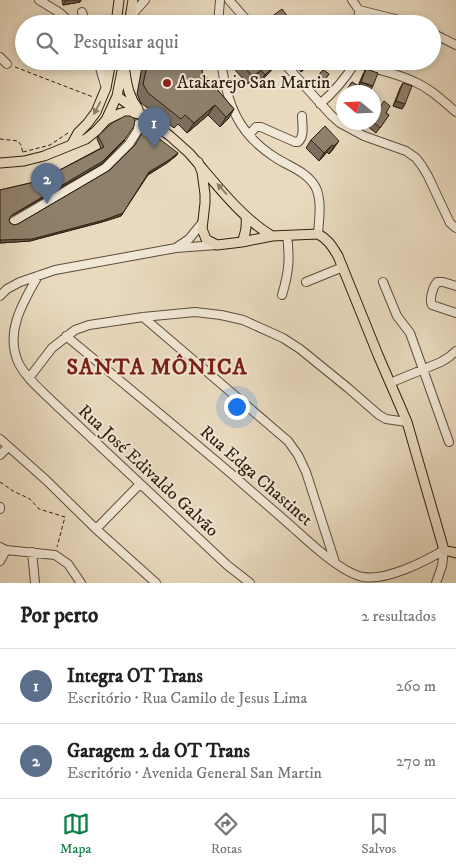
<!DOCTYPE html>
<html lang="pt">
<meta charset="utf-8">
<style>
:root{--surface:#fff;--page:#f6f6f6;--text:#222;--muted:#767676;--line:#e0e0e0;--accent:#0b8043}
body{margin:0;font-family:"IM FELL DW Pica",serif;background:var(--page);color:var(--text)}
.compass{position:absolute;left:336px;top:85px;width:45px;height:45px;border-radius:50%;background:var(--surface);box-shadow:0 2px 8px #0003;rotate:289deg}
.you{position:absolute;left:236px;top:406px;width:18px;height:18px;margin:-12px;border:4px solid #fff;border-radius:50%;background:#1a73e8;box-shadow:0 0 0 8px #1a73e833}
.badge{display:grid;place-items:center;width:32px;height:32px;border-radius:50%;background:var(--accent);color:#fff;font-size:16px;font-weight:700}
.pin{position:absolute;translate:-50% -41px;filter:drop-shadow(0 1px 2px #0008)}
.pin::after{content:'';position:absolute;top:26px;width:18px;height:15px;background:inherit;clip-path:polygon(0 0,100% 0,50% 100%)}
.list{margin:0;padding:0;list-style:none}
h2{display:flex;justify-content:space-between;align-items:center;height:65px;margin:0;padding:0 20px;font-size:21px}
h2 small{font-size:16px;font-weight:400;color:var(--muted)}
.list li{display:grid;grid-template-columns:32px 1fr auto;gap:15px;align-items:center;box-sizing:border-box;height:75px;padding:0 20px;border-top:1px solid var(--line)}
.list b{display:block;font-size:19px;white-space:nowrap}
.list p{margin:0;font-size:16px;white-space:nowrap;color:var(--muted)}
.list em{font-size:16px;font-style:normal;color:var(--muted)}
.icon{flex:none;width:28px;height:28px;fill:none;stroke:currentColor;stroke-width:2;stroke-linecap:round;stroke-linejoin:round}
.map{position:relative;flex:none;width:456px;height:583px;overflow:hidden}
.search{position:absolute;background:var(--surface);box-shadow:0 2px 8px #0003;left:15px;right:15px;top:15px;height:55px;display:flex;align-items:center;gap:12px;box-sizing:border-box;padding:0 18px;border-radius:28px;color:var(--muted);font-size:19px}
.sheet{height:215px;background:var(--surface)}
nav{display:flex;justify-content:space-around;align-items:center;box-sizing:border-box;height:70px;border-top:1px solid var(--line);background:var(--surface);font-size:14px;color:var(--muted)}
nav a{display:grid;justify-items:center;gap:2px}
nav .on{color:var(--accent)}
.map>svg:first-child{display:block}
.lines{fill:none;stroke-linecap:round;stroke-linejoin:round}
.minor-casing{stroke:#5d4d3b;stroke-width:10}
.major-casing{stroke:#2e1e0f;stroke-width:11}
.path{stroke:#2e1e0f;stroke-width:1;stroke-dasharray:4 2.5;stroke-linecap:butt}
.minor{stroke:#f1e7d5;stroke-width:8}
.major{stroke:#e9dabf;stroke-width:9}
.wall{fill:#7b6e5c;stroke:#2e1e0f}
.shaded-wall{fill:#645a4b;stroke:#2e1e0f}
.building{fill:#8f806b;stroke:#2e1e0f}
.oneway{fill:#8c7c67}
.poi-dot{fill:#8f2418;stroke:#f1e7d5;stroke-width:2}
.labels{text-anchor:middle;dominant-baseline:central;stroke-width:4;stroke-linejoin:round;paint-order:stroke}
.poi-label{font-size:18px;fill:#2e1e0f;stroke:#f1e7d5;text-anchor:start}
.street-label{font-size:18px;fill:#2e1e0f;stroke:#f1e7d5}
.district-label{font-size:22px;font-weight:bold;letter-spacing:1px;fill:#7a1f14;stroke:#f1e7d5}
</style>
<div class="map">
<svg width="456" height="583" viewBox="0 0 456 583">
<rect width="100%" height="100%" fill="#e9dabf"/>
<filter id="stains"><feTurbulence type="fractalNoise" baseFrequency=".004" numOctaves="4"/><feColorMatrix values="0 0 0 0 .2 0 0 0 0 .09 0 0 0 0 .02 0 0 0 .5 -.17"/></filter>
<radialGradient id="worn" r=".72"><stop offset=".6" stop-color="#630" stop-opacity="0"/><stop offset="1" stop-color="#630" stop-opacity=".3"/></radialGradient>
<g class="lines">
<g class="minor-casing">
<path id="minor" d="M39 0 60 13 72 24
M229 0 250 24
M352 0 359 10 395 19 408 24
M82 12 86 24
M130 17 145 0
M218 24 220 0
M358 24 359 10
M432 33 456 45
M0 57 7 64
M98 61 106 88
M221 61C227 104 238 134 276 158 290 167 308 172 316 188 322 201 319 220 318 234
M282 61 331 115 340 123 364 136 406 151 416 158 422 166 428 176 450 223 456 228
M355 63C375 69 396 73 415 82 431 89 443 101 456 112
M320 104C334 92 345 79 355 63L356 61
M249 135 256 127H261L295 142H298C305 136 302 125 302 116
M13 222 105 168 129 144 138 130V124
M177 247 189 239 202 223
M38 276C23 302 4 333 19 364 27 379 41 390 53 402L227 565 250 583
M306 282 343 267
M383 282 397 316 410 333 449 442
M456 286 443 282H437C433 287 429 299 432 305L456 313
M282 295C289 272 290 259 287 235
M0 296 7 289 20 282 55 270 176 248 217 245
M143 317 288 441 298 455 306 472 335 562
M66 336C123 383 180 430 235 477 253 493 272 509 290 525 307 540 341 573 363 577 386 581 424 562 444 550
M29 378 52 348 75 330 89 325 143 317 195 312 221 315 243 320 283 338 300 349 348 388 379 415 386 419 407 422
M390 383 441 362 449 357 456 351
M0 439 46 480 96 529 156 583
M0 455 8 447
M0 507V509
M96 529 140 484
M0 547 6 550 55 555 68 564 81 583
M32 552 35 583
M0 561 6 550
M436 583 442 566 444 550"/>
</g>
<g class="major-casing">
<path id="major" d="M116 24 119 0
M129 24 133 0
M125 72C127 86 129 97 138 109
M117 96 170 136 189 153C214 181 240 217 272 236
M106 120C119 113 125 110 139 114
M72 144 78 133 87 124 96 112 106 88 111 61
M198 162 202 172 205 194V203L202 229 206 239 209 241 217 245 242 242 272 236 318 234C328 239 332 246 338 256L378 355 407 422 444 550 456 553
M0 163 24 161 44 156 86 139 96 131 106 120 117 96 124 61
M242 242C246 233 247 227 246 217"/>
</g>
<path class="path" d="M15 67 93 97
M0 139 18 141 21 145 23 153
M23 152 50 145 68 133
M0 482 13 491 30 499 39 509 65 517 57 547"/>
<use href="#minor" class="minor"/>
<use href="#major" class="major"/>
</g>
<path class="wall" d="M62 0H81L80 2 63 5Z
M270 18 291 21 297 24H267L266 23Z
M143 61H204L202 72 234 109 228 119 220 127 208 115 187 133 178 124 174 128 141 103 137 94Z
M231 61H272L275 65 270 72 260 82 255 77 248 84 235 70 237 68Z
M299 61H312L301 72 296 66Z
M366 69 370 91 359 87 356 92H345L352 82 358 86 363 74Z
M323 70 329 74 320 86 314 81Z
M403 83 405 104 402 109 393 106 400 88Z
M344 101V114L337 110Z
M386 113 389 115 376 133 367 126 369 122H374Z
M325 126 334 148 329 154 327 152 319 161 306 148 311 140Z
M98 136 125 140 102 164 10 217 9 219 10 223 14 225 18 224 110 170 177 155 167 163 148 175 121 216 102 222 30 241 0 243V190L39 181 101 148 97 139Z"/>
<path class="shaded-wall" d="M66 0H81L80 2 63 5Z
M311 61H312L311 64 301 72 304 67Z
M332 61H343L341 65Z
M275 65 270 72 260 82 265 75Z
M261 70 255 77 248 84 253 77Z
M361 82 373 86 370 91 358 87Z
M396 101 405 104 402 109 393 106Z
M215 105 208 115 187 133 194 123Z
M234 109 228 119 220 127 226 117Z
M126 138 102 164 10 217 12 215Z
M339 141 334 148 329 154 334 146Z
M332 145 327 152 319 161 324 153Z
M178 153 177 155 167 163 147 175 149 172Z
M123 213 121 216 102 222 30 241 0 243V240Z"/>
<path class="building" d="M282 9 291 21 293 19 297 24H274L270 18Z
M148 61H204L202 72 234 109 226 117 215 105 194 123 185 115 181 119 148 93 143 84Z
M242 61H272L275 65 265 75 261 70 253 77 240 62Z
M300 61H311L304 67Z
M366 69 378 73 373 86 361 82Z
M323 70 329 74 324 81 318 76Z
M352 82 360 87 356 92H349L346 91Z
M403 83 412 86 405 104 396 101Z
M384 101 390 106 386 113 389 115 380 128 373 122H374V116Z
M125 116H130L135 119 134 126 126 138 103 161 12 215 9 219 10 223 14 225 18 224 110 170 135 145 145 128 178 153 169 160 149 172 123 213 104 220 32 239 0 240V190L39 181 104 147 98 136 112 123Z
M325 126 339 141 334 146 332 145 324 153 311 140Z"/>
<defs><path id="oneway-solid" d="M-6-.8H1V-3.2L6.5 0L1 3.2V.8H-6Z" transform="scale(1.25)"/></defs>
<g class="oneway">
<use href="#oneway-solid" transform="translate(97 108) rotate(118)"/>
<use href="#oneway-solid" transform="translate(222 189) rotate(-132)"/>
</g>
<circle class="poi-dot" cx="167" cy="83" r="5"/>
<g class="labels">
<g class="poi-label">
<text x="177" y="83">Atakarejo San Martin</text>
</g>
<g class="street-label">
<text transform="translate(148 471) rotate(43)">Rua José Edivaldo Galvão</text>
<text transform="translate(256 476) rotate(41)">Rua Edga Chastinet</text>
</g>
<g class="district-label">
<text x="157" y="367">SANTA MÔNICA</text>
</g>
</g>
<rect width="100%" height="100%" filter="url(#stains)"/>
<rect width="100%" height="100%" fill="url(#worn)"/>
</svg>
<svg class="compass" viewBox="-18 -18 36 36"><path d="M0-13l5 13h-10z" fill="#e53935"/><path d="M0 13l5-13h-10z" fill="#767676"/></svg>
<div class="you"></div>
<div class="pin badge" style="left:154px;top:148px;background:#5c6f8a">1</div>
<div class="pin badge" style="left:47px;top:204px;background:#5c6f8a">2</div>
<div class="search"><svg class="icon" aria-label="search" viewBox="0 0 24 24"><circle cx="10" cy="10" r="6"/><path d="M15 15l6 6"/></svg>Pesquisar aqui</div>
</div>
<section class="sheet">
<h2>Por perto<small>2 resultados</small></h2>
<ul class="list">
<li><span class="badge" style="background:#5c6f8a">1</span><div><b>Integra OT Trans</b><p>Escritório · Rua Camilo de Jesus Lima</p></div><em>260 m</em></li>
<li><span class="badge" style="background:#5c6f8a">2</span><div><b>Garagem 2 da OT Trans</b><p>Escritório · Avenida General San Martin</p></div><em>270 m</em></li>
</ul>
</section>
<nav>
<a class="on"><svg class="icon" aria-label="map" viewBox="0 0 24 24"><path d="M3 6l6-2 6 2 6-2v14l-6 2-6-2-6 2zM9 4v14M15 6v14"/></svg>Mapa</a>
<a><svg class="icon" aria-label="directions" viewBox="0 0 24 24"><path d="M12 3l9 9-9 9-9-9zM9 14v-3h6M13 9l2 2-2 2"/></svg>Rotas</a>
<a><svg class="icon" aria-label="saved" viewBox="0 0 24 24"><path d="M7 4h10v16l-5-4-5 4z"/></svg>Salvos</a>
</nav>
